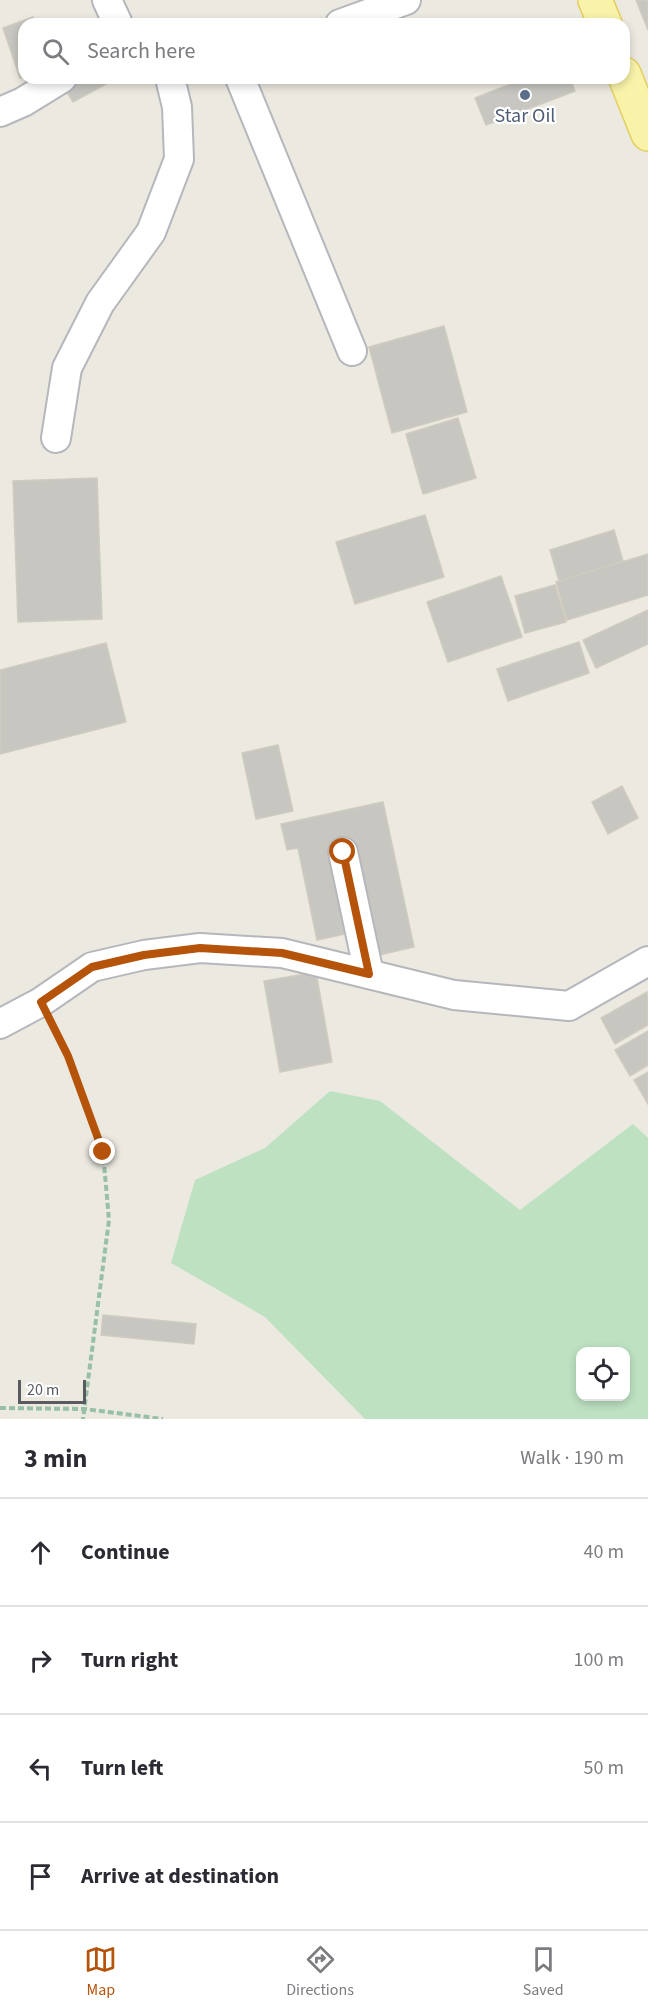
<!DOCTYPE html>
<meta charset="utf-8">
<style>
:root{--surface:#fff;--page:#f2f2f3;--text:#2b2b33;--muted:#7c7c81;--line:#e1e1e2;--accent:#b45309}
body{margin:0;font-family:"Source Sans 3",sans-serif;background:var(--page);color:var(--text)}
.controls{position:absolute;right:18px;bottom:18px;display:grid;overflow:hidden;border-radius:12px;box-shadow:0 3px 9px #0003}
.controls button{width:54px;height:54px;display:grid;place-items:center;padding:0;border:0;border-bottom:2px solid var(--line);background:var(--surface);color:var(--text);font:30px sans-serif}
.scale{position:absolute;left:18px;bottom:15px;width:68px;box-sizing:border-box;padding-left:6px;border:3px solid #595b60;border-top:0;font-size:16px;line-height:21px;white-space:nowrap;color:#595b60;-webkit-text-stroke:4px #fff;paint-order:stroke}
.stop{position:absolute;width:18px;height:18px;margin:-14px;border:4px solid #b45309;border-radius:50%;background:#fff}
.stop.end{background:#b45309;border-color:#fff;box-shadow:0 2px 6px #0008}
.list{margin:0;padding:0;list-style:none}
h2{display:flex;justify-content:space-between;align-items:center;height:78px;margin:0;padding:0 24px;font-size:26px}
h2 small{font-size:20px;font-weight:400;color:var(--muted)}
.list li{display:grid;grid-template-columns:39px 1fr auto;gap:18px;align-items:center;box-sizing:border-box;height:108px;padding:0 24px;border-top:2px solid var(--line)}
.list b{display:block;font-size:22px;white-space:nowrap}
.list em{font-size:20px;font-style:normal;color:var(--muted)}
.icon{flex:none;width:33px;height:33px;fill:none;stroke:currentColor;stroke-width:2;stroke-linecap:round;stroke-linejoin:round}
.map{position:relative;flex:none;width:648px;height:1419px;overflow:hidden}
.search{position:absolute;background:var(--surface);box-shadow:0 3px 9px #0003;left:18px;right:18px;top:18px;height:66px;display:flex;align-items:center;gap:15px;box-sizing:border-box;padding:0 21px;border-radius:18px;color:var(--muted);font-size:22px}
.sheet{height:510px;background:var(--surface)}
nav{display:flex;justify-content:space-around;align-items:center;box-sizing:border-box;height:84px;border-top:2px solid var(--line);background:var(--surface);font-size:16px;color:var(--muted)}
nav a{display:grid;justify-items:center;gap:3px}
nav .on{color:var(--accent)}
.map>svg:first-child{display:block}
.green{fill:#bee1c2;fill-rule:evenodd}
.building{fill:#c8c6c0;stroke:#cfcbbf;stroke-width:1.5}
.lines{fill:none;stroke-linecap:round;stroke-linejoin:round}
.minor-casing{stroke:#b6b7bc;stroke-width:32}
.major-casing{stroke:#e5cd5f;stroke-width:36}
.path{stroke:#98c0a8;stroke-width:4;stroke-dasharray:6 3;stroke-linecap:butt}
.minor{stroke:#fff;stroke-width:28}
.major{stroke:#f8f3a8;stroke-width:33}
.route{stroke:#b45309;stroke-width:8}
.service-dot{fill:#5c6f8a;stroke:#fff;stroke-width:2}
.labels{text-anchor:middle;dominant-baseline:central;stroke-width:4.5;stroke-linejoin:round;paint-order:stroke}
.service-label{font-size:20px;fill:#4e5e75;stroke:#fff}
</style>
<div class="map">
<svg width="648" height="1419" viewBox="0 0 648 1419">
<rect width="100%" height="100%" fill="#ebe9e0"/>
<path class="green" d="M330 1091 380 1101 520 1210 633 1124 648 1138V1419H365L265 1317 171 1263 195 1180 265 1148ZM580 1352H626V1396H580Z"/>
<path class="building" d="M636 0H648V30Z
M33 17 35 24H24V77L20 78 3 28Z
M80 78H117L73 102 64 87Z
M526 78H570L575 91 486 125 475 98Z
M444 326 467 412 392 433 369 347Z
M458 418 476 478 423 494 406 434Z
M97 478 102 619 18 622 13 481Z
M425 515 444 577 355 604 336 542Z
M614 530 623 561 559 581 550 550Z
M648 554V595L567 620 556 582Z
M501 576 522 637 448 662 427 602Z
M555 585 566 622 525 633 515 596Z
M648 610V644L596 668 583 640Z
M579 642 589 673 508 701 497 669Z
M106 643 126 722 0 754V670Z
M278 745 293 811 256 819 242 753Z
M622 786 638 818 608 834 592 802Z
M383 802 414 947 379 955 355 840 327 846 345 934 317 940 298 848 287 850 281 824Z
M316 972 332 1062 280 1072 264 981Z
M647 992 648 1025 615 1044 601 1018Z
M648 1031V1065L630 1076 615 1050Z
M648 1072V1104L634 1080Z
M103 1315 196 1324 194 1344 101 1335Z"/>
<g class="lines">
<g class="minor-casing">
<path id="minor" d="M107 0 118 24
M340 24 406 0
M240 78 352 351
M0 112 23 102 62 78
M56 438 67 368 100 303 151 232 179 159 177 107 170 78
M343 852 369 974
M0 1024 41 1002 92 967 144 955 200 948 282 953 454 995 569 1006 648 961"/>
</g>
<g class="major-casing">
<path id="major" d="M595 0 605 24
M624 74 648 134"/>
</g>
<path class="path" d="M52 1024 68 1056 103 1152 109 1220 83 1419
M0 1408 85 1409 163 1419"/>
<use href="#minor" class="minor"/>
<use href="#major" class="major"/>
</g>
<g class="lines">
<path class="route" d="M103 1152 68 1056 41 1002 92 967 144 955 200 948 282 953 369 974 343 852"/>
</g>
<circle class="service-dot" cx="525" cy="95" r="6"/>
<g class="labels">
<g class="service-label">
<text x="525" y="116">Star Oil</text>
</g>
</g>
</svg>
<div class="controls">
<button><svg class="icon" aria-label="locate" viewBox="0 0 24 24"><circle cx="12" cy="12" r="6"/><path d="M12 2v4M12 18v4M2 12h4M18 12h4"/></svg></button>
</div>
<div class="scale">20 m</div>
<div class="stop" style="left:343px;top:852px"></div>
<div class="stop end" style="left:103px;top:1152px"></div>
<div class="search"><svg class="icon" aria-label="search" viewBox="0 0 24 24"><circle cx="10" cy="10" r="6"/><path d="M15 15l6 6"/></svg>Search here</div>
</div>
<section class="sheet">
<h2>3 min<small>Walk · 190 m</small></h2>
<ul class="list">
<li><svg class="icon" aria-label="ahead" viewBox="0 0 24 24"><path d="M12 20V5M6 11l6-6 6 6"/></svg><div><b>Continue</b></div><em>40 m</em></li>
<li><svg class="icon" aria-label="right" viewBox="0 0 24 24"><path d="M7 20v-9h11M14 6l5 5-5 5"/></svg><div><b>Turn right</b></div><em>100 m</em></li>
<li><svg class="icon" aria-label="left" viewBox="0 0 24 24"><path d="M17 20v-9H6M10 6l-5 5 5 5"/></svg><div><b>Turn left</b></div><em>50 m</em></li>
<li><svg class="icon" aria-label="arrive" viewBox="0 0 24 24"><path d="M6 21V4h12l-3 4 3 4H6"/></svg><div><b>Arrive at destination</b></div></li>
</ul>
</section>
<nav>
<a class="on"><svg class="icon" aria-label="map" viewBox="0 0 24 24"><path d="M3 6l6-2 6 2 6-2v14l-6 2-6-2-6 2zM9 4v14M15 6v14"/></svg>Map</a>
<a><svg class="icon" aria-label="directions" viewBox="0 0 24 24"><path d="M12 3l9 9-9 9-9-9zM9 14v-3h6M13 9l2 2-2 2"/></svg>Directions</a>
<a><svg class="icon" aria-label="saved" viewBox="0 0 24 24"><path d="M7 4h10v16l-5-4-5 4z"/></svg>Saved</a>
</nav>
